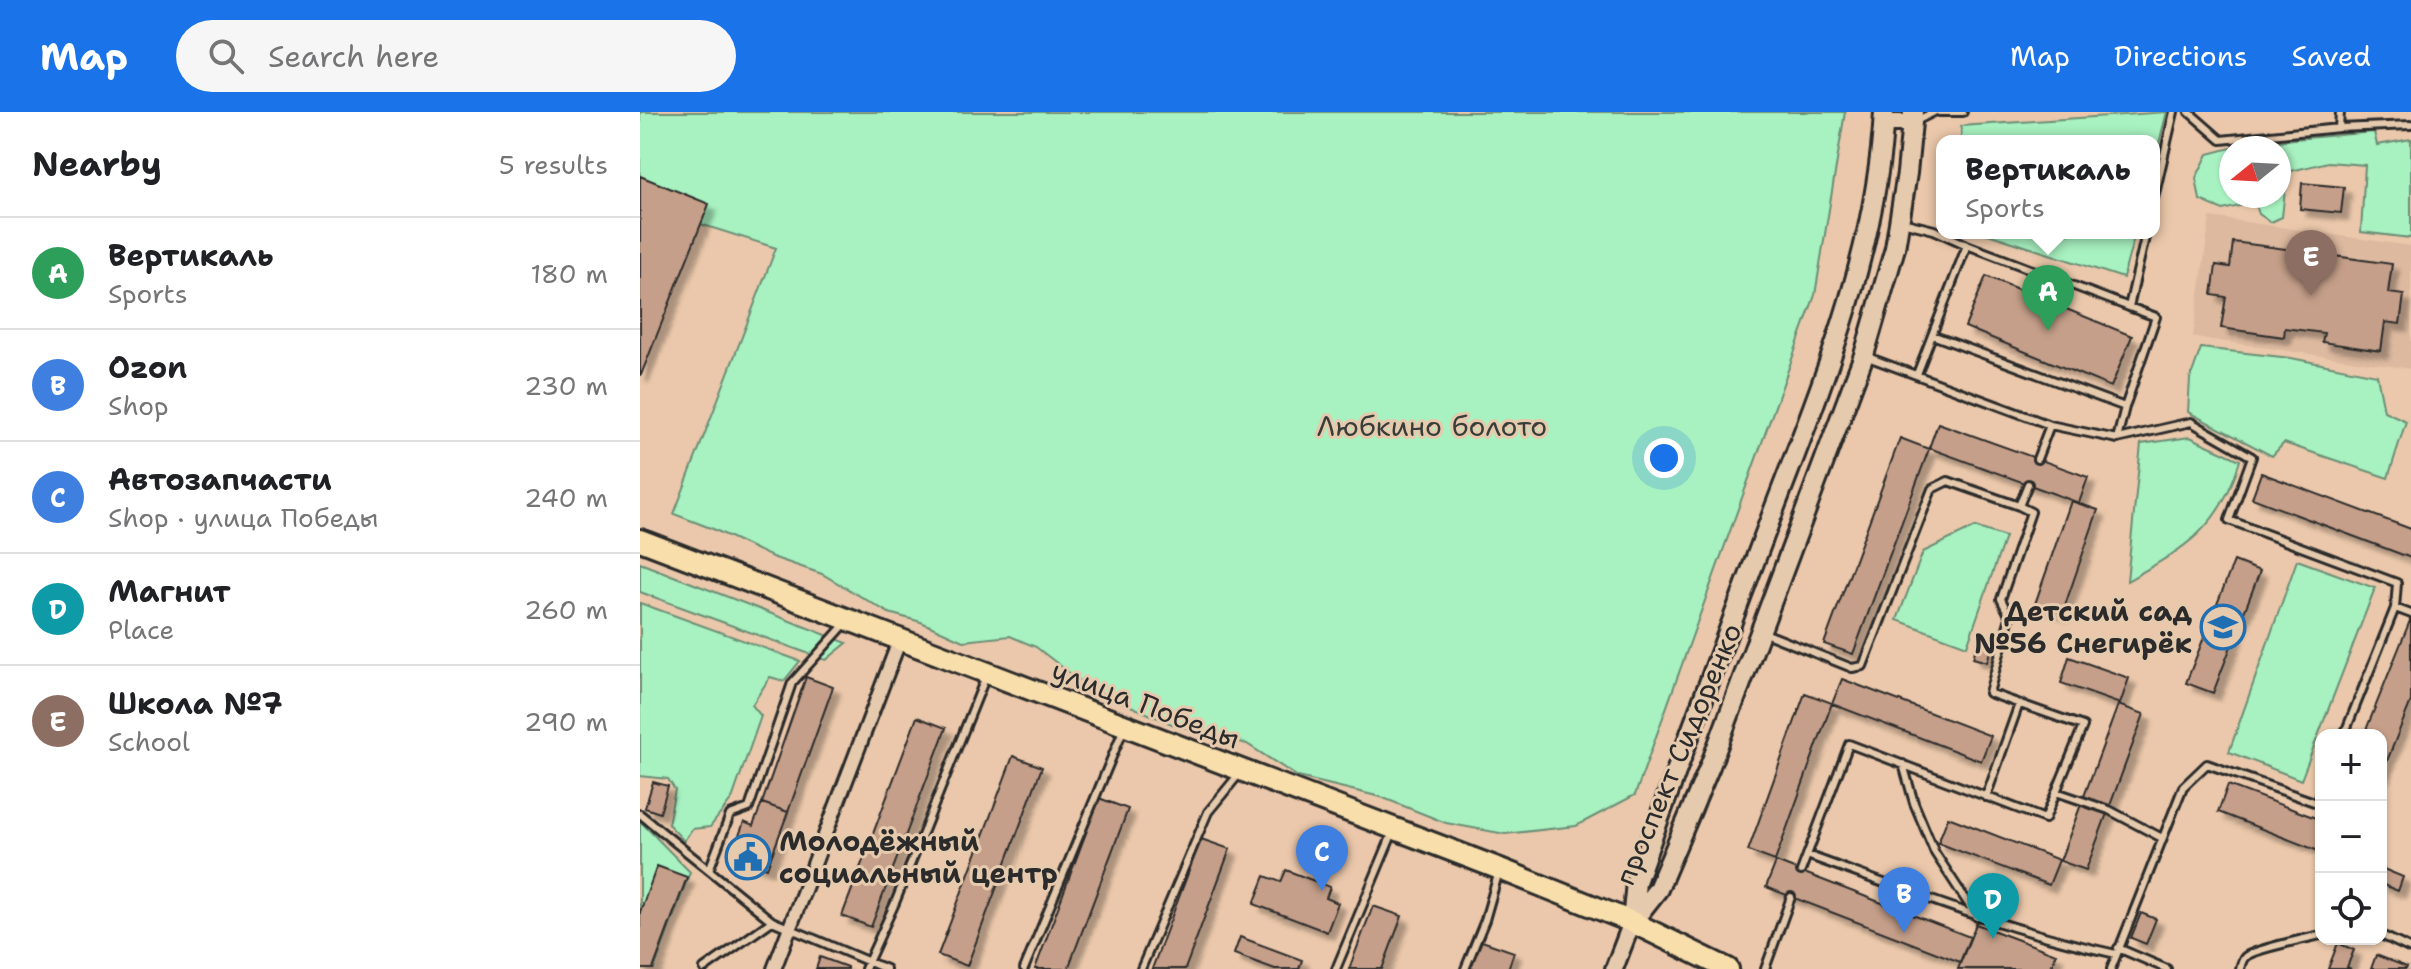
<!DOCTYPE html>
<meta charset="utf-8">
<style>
:root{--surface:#fff;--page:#f6f6f6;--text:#202124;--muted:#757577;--line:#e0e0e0;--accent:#1a73e8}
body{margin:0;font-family:"Shantell Sans",sans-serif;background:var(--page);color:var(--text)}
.controls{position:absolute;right:24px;bottom:24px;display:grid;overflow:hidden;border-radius:16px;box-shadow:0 2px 6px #0004}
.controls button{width:72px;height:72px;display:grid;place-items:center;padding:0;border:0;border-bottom:2px solid var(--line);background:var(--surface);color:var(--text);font:40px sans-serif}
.compass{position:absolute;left:1579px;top:24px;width:72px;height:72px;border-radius:50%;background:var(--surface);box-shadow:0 2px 6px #0004;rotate:252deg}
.you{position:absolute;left:1024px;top:346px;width:28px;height:28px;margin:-20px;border:6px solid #fff;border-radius:50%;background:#1a73e8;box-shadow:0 0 0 12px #1a73e833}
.badge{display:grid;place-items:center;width:52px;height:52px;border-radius:50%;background:var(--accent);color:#fff;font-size:26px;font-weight:700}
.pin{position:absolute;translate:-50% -66px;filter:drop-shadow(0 2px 4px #0008)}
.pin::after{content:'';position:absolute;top:42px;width:28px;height:24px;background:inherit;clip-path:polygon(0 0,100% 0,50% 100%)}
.popup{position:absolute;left:1296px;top:23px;width:224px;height:104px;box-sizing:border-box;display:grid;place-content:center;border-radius:16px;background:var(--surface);filter:drop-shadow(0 2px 6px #0005);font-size:26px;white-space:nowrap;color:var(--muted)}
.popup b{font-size:30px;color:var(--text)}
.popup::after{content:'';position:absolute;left:50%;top:100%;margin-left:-16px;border:16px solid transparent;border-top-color:var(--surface)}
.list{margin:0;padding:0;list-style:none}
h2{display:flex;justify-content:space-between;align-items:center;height:104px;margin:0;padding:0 32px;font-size:34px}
h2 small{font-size:26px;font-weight:400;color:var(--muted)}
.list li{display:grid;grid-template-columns:52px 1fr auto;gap:24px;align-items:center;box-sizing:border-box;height:112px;padding:0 32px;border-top:2px solid var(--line)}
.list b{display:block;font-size:30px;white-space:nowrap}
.list p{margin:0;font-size:26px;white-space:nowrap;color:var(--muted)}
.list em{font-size:26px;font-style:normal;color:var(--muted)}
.icon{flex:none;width:44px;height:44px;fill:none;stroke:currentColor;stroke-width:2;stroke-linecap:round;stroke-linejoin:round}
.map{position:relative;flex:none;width:1771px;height:857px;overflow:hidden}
header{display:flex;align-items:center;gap:48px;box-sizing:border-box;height:112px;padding:0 40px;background:var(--accent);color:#fff}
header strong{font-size:38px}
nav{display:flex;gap:44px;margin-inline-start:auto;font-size:28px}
.search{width:560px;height:72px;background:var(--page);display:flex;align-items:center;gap:20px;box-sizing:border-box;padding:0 28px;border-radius:44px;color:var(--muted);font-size:30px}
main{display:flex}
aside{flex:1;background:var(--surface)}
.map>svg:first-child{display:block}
.built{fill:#dcb99f}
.green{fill:#a8f1c0;stroke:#6a8e76;stroke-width:2}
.building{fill:#c59f89;stroke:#2b2b2b;stroke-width:2;filter:url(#shadow)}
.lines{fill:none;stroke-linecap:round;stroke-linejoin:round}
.service-casing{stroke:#2b2b2b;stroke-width:12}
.minor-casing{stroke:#2b2b2b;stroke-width:18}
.tertiary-casing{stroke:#2b2b2b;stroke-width:22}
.secondary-casing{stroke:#2b2b2b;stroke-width:24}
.primary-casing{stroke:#2b2b2b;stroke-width:26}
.service{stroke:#e6caad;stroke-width:6}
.minor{stroke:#e6caad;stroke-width:12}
.tertiary{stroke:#e6caad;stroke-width:16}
.secondary{stroke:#e6caad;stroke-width:18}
.primary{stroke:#f8deab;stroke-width:20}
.labels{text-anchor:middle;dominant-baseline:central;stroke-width:6;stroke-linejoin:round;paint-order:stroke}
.park-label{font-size:28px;fill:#383f3a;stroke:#e6caad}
.poi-label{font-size:28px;font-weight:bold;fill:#2b2b2b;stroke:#e6caad;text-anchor:end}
.street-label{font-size:28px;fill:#2b2b2b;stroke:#e6caad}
</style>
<header>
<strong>Map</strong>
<div class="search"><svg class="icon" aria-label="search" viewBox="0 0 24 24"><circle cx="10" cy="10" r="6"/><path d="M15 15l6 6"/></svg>Search here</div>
<nav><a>Map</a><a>Directions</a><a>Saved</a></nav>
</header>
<main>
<aside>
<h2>Nearby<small>5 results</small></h2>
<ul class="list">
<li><span class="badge" style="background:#2e9e5b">A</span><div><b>Вертикаль</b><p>Sports</p></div><em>180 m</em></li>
<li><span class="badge" style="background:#3f7fe0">B</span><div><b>Ozon</b><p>Shop</p></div><em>230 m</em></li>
<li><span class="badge" style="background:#3f7fe0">C</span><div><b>Автозапчасти</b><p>Shop · улица Победы</p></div><em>240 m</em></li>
<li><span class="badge" style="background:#0f9aa8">D</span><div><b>Магнит</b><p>Place</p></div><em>260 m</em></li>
<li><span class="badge" style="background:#8d6e63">E</span><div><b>Школа №7</b><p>School</p></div><em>290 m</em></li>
</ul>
</aside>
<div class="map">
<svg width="1771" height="857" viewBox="0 0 1771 857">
<defs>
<filter id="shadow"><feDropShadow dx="7" dy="7" stdDeviation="2" flood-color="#0004"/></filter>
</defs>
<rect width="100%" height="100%" fill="#ebc8ab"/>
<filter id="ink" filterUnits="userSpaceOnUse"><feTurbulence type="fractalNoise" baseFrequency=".0125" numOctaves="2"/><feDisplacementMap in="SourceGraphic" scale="16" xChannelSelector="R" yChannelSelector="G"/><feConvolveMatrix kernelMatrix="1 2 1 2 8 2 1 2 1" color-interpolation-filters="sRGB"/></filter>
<g filter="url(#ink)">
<path class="built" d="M1570 105 1771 134V257L1553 225Z"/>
<path class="green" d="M0 0H1205L1175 183 995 683 936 714 865 722 806 711 741 685 658 665 607 632 532 612 449 576 396 535 370 524 323 529 281 510 249 501 182 462 132 445 73 417 34 402 136 136 0 93Z
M1527 0 1514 50V29H1321V14Z
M1734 20 1737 33 1771 27V126L1721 120 1725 53 1688 50 1647 60 1642 105 1631 110 1619 102 1615 90 1583 98 1560 88 1556 66 1568 42 1591 36V84H1639V36H1592L1654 27Z
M1345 121H1495L1483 166Z
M1561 236 1651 246 1737 263 1744 299 1766 309 1748 366 1644 331 1632 344 1548 300 1550 267Z
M1550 325 1600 348C1581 416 1545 436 1487 469L1501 332Z
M1335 415 1365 425 1327 534 1257 508 1283 440Z
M1657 448 1735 476 1661 668 1589 640Z
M0 451 207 531 186 548 0 480Z
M0 491 160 549 144 569 130 565 112 593 121 604 92 687 70 715 52 717 44 729 28 712 35 678 28 667 0 664Z
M0 709 50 760 14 857H0Z"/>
<path class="building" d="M0 64 69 92 1 263H0Z
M1662 71 1704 75 1701 101 1660 97Z
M1593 130 1654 138 1652 148 1693 153 1694 144 1752 152 1748 181 1764 183 1760 212 1745 210 1741 239 1682 230 1684 221 1645 216 1644 225 1581 216 1586 185 1572 183 1576 153 1590 155Z
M1346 164 1492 224 1471 275 1325 215Z
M1298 311 1448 365 1439 391 1289 336Z
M1260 326 1289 337 1213 542 1184 532Z
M1621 361 1771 417V446L1612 386Z
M1431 389 1458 398 1422 502 1395 492Z
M1594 449 1620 459 1573 581 1546 571Z
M1771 506V589L1741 664V623H1724Z
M1340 521 1354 526 1347 550 1333 546Z
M1429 545 1489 566 1480 592 1421 571Z
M166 565 193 575 148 700 122 691Z
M1202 567 1351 624 1341 649 1192 592Z
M1165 581 1192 591 1135 749 1108 739Z
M1478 593 1504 602 1446 758 1420 749Z
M277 605 306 616 231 815 202 804Z
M373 644 402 655 327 854 298 843Z
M13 670 28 674 20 701 5 696Z
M1588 673 1681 708V740L1578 700Z
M459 686 488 697 428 857H395Z
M122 691 148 700 127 756 92 743 104 710 113 714Z
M1308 705 1419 748 1409 773 1298 731Z
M561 727 590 737 545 857H512Z
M1136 750 1330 825 1320 850 1126 775Z
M17 754 47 765 13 857H0V800Z
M1741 756 1763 765 1758 779 1741 772Z
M646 758 690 775 686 786 698 791 687 820 614 792 625 764 641 770Z
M733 794 762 804 742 857H709Z
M1501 801 1516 807 1506 832 1491 826Z
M1336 812 1416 842 1410 857H1318Z
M600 825 662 848 659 857H635L594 842Z
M839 828 874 840 868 857H829Z
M1698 831 1714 838 1707 855 1711 857H1688Z
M1736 843 1767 855 1766 857H1731Z
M180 845 207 855V857H176Z"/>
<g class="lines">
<g class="service-casing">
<path id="service" d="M1299 0H1323
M1549 0 1581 28 1699 16 1700 0
M1276 9 1294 0
M1699 16 1771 13
M1514 86 1534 0
M1262 110 1294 118 1327 133 1277 262
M1327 133 1489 195 1506 121
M1292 223 1485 295 1516 205 1489 195
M1225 244 1410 313 1477 327 1551 310 1612 345 1589 408 1757 471 1755 496 1704 623
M1477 327 1485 295
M1397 347 1410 313
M1755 496 1771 502
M206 511 152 571 109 696 90 703 69 758 132 809 246 857
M1122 520 1212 556 1223 554 1292 377 1308 369 1379 394
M1263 652 1274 691 1295 741 1337 805
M1416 680 1469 698 1522 726
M1346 685 1379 592
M0 702 69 758
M1167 743C1269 780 1369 819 1476 842
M1161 759 1209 632 1405 707 1443 614 1349 581 1370 505 1361 487 1391 400 1379 394 1388 372
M1741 823 1771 837
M1478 836 1527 857
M64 857 132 809
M225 857 255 791 346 564
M384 857 484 616
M501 857 568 700 599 662
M696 857 753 720
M825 857 845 808 859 759
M1125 857 1151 785
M1471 857 1543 675 1567 652 1677 691 1681 681
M1600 857C1601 853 1602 848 1605 845 1611 838 1668 826 1681 823"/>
</g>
<g class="minor-casing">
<path id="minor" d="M134 857 260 527"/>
</g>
<g class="tertiary-casing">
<path id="tertiary" d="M1244 11H1272
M974 857 992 810"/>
</g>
<g class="secondary-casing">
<path id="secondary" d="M992 810 1018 777 1070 654 1224 243 1255 136 1267 61 1273 0
M992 810 996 770C1041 644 1088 520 1135 395 1184 267 1237 138 1244 0"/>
</g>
<g class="primary-casing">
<path id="primary" d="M0 428 860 757 992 810 1088 857"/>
</g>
<use href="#service" class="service"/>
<use href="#minor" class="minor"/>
<use href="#tertiary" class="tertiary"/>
<use href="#secondary" class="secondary"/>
<use href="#primary" class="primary"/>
</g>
</g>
<defs>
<g id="school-ring" transform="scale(2.3)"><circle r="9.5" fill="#e6caad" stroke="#1f6fb2" stroke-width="1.5"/><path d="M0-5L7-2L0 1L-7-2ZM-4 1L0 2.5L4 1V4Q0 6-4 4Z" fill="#1f6fb2"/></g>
<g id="civic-ring" transform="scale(2.3)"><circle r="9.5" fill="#e6caad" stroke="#1f6fb2" stroke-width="1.5"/><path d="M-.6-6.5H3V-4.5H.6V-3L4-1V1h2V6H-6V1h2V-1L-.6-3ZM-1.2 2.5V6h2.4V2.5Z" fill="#1f6fb2"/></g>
</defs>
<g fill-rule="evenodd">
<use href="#school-ring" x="1583" y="515"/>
<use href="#civic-ring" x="108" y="745"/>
</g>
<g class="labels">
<g class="park-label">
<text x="792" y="314">Любкино болото</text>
</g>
<g class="poi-label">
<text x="1552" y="499">Детский сад<tspan x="1552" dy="32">№56 Снегирёк</tspan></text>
<text x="139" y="729" text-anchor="start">Молодёжный<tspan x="139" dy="32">социальный центр</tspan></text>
</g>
<g class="street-label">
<text transform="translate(506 592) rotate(21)">улица Победы</text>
<text transform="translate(1038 642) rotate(-67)">проспект Сидоренко</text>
</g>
</g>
</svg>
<div class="controls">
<button>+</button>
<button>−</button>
<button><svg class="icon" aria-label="locate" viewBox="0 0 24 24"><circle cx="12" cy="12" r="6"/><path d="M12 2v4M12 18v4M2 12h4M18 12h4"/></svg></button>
</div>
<svg class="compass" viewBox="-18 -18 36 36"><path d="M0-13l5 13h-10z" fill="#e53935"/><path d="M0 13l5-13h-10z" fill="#757577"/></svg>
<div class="you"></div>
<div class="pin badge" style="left:1408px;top:219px;background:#2e9e5b">A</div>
<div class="popup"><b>Вертикаль</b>Sports</div>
<div class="pin badge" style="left:1264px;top:821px;background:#3f7fe0">B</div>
<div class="pin badge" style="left:682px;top:779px;background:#3f7fe0">C</div>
<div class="pin badge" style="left:1353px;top:827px;background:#0f9aa8">D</div>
<div class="pin badge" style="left:1671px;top:184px;background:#8d6e63">E</div>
</div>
</main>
